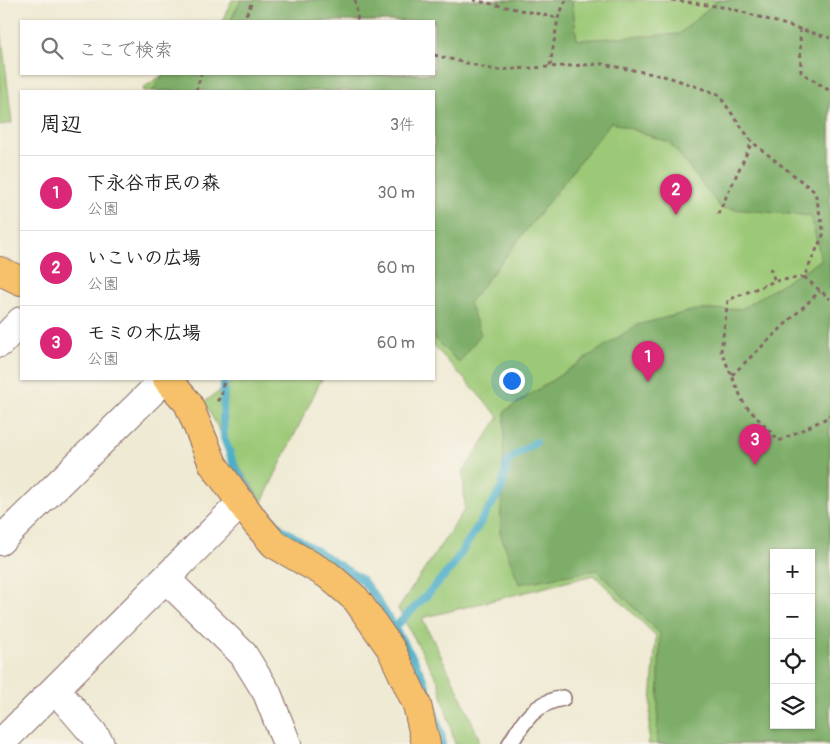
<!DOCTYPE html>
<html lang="ja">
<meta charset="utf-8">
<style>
:root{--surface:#fff;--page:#f6f6f6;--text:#202124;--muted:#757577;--line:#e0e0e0;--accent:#db2777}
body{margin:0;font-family:Pangolin,"Klee One",sans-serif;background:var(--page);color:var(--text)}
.controls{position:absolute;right:15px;bottom:15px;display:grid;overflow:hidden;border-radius:0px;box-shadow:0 1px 4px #0004}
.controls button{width:45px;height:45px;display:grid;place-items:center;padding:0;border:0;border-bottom:1px solid var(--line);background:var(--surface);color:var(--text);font:25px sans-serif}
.you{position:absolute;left:511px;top:380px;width:18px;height:18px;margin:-12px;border:4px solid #fff;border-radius:50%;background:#1a73e8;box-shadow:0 0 0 8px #1a73e833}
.badge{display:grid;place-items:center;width:32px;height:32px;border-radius:50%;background:var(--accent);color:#fff;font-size:16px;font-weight:700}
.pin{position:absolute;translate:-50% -41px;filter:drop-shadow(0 1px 2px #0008)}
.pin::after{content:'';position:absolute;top:26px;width:18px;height:15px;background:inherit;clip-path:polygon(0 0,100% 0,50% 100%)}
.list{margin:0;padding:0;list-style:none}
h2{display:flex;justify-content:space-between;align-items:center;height:65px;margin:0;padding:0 20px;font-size:21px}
h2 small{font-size:16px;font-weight:400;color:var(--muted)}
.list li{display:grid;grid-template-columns:32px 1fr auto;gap:15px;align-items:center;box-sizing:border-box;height:75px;padding:0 20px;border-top:1px solid var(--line)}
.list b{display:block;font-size:19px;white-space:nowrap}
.list p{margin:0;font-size:16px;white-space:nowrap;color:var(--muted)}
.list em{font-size:16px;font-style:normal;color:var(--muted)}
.icon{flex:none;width:28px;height:28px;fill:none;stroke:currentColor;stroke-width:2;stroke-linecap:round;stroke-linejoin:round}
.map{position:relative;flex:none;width:830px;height:744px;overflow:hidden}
.search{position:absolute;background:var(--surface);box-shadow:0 1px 4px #0004;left:20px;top:20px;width:415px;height:55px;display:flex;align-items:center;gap:12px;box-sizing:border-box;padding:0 18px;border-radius:0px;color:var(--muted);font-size:19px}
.panel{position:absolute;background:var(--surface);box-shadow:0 1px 4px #0004;left:20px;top:90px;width:415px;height:290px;border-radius:0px}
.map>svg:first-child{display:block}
.green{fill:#9cc977;stroke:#737451;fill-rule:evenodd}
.forest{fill:#7dad68;stroke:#64664a;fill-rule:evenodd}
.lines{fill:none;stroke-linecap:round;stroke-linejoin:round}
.stream{stroke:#49adc8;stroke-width:8}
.lane-casing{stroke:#846666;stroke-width:18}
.street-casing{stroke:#846666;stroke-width:30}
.primary-casing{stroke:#846666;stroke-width:30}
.path{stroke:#846666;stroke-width:3;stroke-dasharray:4 4;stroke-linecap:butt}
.lane{stroke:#fff;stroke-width:15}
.street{stroke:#fff;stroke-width:28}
.primary{stroke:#f6c16b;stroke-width:28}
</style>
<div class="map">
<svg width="830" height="744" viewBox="0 0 830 744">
<rect width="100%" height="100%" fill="#f7f3e8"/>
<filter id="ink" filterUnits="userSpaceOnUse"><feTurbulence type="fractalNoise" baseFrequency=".02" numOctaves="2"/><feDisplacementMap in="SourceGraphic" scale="10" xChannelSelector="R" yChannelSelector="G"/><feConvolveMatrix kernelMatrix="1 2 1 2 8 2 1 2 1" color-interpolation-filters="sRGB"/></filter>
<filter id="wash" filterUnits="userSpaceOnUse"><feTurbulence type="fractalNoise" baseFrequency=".0096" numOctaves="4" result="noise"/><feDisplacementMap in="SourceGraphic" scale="20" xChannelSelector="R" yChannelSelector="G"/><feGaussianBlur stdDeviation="1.12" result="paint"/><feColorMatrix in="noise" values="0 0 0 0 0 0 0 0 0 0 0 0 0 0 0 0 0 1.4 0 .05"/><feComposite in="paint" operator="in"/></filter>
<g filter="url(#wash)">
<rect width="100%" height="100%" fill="#efead3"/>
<path class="green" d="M232 0H830V744H648L656 636 594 575 422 618 457 688 479 738 478 744H455L438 681 398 609 465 509 463 472 499 417 434 346V91H144L143 88 164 74H434V21H222ZM774 553H811V725H774Z
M0 21 12 123 0 125Z
M228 379H324L321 380 262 502 240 468 204 402 230 384Z"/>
<path class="forest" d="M241 0H572L577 40 679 34 718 0H830V744H657L660 634 597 570 519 584 500 533 505 411 637 325 695 310 741 309 821 260 811 216 721 208 670 143 611 122 469 303 481 334 459 363 434 338V91H152L164 74H434V21H230ZM774 553H811V725H774Z"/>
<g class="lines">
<path class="stream" d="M224 379 223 415 224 438 235 467 258 504 280 528 362 580 376 598 413 658 426 685 442 737V744
M395 627 425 597 452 567 502 488 507 463 514 456 536 442"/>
</g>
</g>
<g filter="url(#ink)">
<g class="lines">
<g class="lane-casing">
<path id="lane" d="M510 744C524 720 535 703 563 698"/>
</g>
<g class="street-casing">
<path id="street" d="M0 343 21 321
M0 541 165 379
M166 579 243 654 267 693 287 744
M55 689 93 733 100 744
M0 744 240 504"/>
</g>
<g class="primary-casing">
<path id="primary" d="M0 271 21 281
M167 379 188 403 213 464 256 523 274 544 328 575 356 599 391 649 417 705 426 744"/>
</g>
<path class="path" d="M355 0 358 21
M473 0 558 18
M672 0 729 8 830 38
M241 21 249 10 252 0
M800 29 801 72 830 91
M434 55 495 70 602 64 668 77 718 94 752 142 815 192 824 233 804 277 775 281 728 300 721 351 744 404 779 441 829 417 830 414
M550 66 558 18 566 0
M196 91 201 74
M718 214 752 142
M770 268 775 281
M804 277 830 299
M732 375 820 291
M217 401 221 397 224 379"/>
<use href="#lane" class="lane"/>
<use href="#street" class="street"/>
<use href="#primary" class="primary"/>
</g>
</g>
</svg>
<div class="controls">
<button>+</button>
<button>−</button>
<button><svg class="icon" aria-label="locate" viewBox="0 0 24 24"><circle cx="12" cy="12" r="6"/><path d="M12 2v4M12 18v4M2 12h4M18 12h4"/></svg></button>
<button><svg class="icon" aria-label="layers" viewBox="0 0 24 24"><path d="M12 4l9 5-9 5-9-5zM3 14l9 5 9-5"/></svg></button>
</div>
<div class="you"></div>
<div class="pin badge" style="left:648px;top:382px">1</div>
<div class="pin badge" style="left:676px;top:215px">2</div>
<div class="pin badge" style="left:755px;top:465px">3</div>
<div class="search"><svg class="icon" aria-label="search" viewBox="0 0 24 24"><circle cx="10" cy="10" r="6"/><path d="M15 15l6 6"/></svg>ここで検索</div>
<section class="panel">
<h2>周辺<small>3件</small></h2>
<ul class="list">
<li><span class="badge">1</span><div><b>下永谷市民の森</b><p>公園</p></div><em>30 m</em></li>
<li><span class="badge">2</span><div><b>いこいの広場</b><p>公園</p></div><em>60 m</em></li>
<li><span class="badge">3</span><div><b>モミの木広場</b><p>公園</p></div><em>60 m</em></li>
</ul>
</section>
</div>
